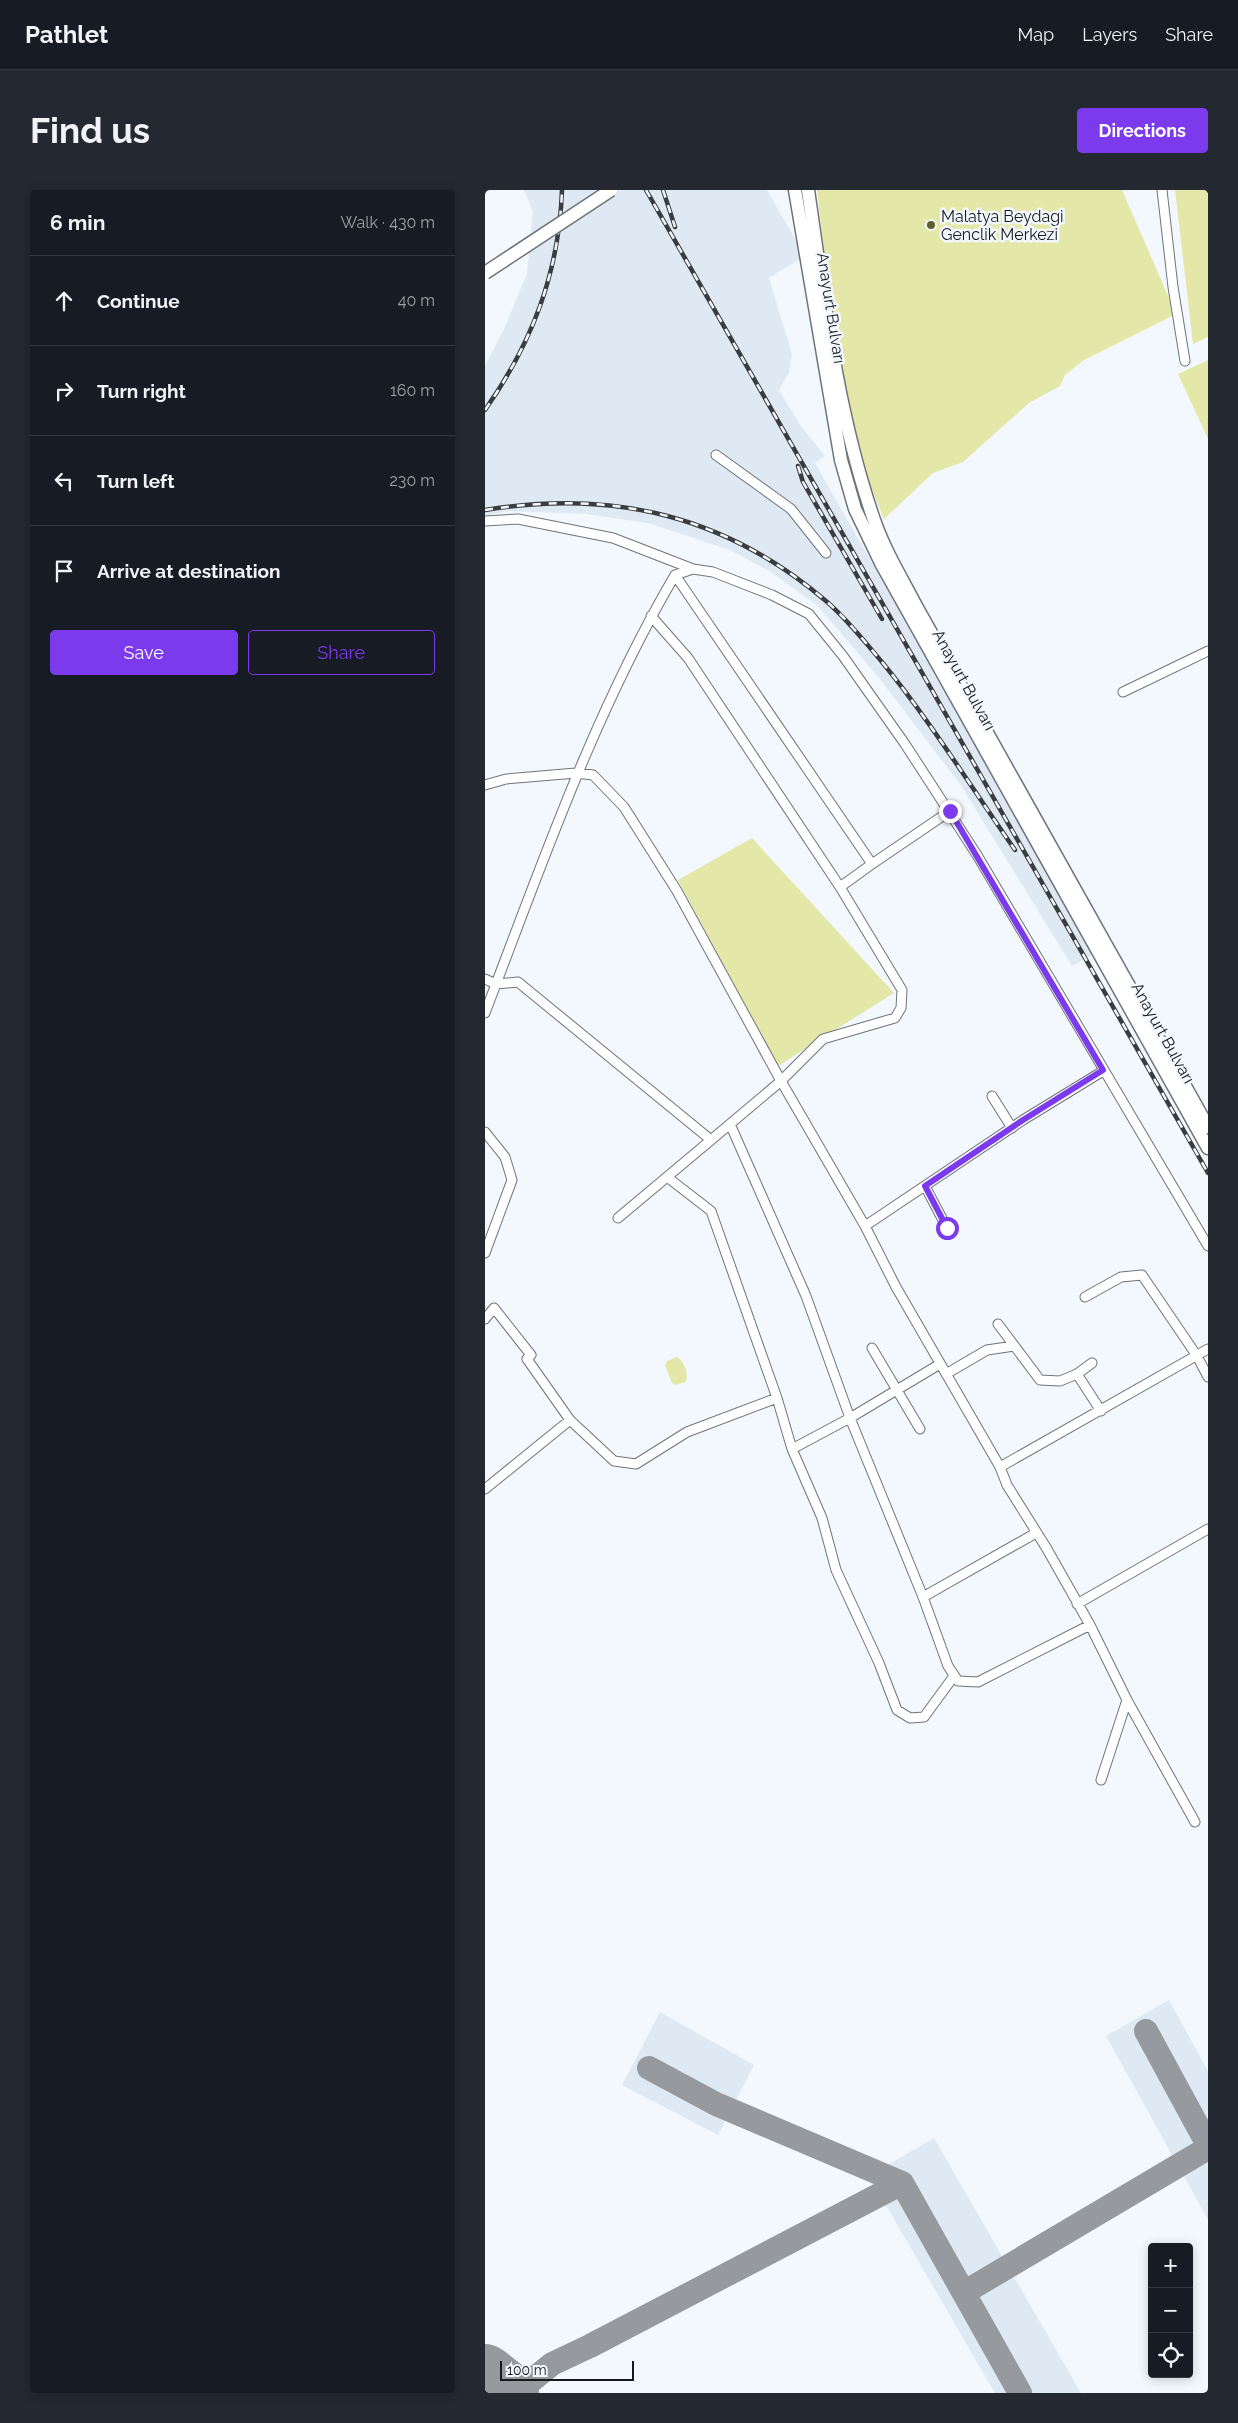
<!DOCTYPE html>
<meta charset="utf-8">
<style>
:root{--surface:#171b24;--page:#242831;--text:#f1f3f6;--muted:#9ea1a6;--line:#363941;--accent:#7c3aed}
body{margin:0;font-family:Raleway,sans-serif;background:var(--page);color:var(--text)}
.controls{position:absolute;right:15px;bottom:15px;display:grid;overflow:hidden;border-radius:5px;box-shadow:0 2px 12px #0003}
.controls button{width:45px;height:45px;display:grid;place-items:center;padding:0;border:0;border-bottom:1px solid var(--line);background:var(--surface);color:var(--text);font:25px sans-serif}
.scale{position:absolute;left:15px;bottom:12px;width:134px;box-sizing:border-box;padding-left:5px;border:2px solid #16181a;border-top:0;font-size:14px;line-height:18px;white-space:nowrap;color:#16181a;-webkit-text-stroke:4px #f2f8fd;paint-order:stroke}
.stop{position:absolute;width:15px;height:15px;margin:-11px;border:4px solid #7c3aed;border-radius:50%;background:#fff}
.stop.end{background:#7c3aed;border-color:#fff;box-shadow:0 1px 5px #0008}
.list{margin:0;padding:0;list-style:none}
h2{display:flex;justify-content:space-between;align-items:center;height:65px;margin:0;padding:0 20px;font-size:21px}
h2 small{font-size:16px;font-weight:400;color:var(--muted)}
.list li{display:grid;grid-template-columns:32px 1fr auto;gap:15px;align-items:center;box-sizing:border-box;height:90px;padding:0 20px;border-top:1px solid var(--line)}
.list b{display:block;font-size:19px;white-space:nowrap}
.list em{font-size:16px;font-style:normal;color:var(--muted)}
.actions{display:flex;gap:10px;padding:15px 20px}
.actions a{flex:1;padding:11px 0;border:1px solid var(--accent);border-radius:5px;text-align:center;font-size:18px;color:var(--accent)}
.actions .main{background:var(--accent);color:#fff}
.icon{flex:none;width:28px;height:28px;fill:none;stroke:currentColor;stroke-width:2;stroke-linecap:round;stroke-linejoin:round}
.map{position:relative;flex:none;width:723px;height:2203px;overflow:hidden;border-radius:5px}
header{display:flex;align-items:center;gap:30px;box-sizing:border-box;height:70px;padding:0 25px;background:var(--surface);border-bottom:1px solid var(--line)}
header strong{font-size:24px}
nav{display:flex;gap:28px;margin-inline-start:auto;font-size:18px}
.intro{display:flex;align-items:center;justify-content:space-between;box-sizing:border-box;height:120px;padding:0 30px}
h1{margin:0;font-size:35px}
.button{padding:12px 22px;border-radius:5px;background:var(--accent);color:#fff;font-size:18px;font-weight:700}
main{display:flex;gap:30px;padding:0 30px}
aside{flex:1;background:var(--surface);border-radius:5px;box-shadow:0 2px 12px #0003}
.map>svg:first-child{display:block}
.built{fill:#dee9f4}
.green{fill:#e3e8a8}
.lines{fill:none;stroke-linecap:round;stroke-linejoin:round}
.taxiway{stroke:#969a9e;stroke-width:24}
.runway{stroke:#969a9e;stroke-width:60}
.street-casing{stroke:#6f7478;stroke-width:11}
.secondary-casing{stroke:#6f7478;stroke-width:15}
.street{stroke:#fff;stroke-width:9}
.secondary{stroke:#fff;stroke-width:12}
.rail-casing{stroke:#3a3d3f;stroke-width:4.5}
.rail{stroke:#f2f8fd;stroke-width:2.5;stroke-dasharray:8;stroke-linecap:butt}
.secondary-bridge-casing{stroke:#6f7478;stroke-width:15;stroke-linecap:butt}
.secondary-bridge{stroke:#fff;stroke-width:12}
.route{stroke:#7c3aed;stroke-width:6}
.poi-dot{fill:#5e612e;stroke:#f2f8fd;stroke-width:2}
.labels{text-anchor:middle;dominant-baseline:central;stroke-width:5;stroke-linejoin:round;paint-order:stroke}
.poi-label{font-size:16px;fill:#16181a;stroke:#f2f8fd;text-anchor:start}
.street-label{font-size:16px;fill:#16181a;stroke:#f2f8fd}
</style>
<header>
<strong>Pathlet</strong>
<nav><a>Map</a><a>Layers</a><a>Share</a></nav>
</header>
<div class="intro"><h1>Find us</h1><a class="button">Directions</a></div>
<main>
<aside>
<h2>6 min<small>Walk · 430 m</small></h2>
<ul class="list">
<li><svg class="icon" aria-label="ahead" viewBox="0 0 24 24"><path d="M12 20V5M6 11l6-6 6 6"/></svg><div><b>Continue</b></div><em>40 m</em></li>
<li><svg class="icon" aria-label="right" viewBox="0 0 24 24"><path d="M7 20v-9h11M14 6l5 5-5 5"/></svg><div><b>Turn right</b></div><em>160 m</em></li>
<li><svg class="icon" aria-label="left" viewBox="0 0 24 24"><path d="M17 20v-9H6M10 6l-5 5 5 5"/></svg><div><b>Turn left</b></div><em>230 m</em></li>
<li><svg class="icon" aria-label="arrive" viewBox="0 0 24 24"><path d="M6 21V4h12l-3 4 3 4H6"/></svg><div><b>Arrive at destination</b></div></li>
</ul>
<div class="actions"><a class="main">Save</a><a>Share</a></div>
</aside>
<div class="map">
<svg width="723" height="2203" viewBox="0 0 723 2203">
<rect width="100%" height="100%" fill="#f2f8fd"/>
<path class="built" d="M39 0H282L320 66 284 88 307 164 304 183 294 200 315 235 340 266 330 273 610 763 587 776 477 597 395 489 332 415 284 381 245 360 163 333 101 324 23 321 0 326V176L21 135 42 83 48 22Z
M684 1810 723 1881V2030L621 1846Z
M175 1822 269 1875 233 1945 137 1895Z
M449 1948 596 2203H510L384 1986Z"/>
<path class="green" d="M332 0H637L691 124 599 170 580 185 575 196 544 213 478 272 448 283 399 329 370 259 343 101Z
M690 0H723V147L708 154Z
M723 170V249L693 184Z
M267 648 409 803 293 876 193 690Z
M192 1167C199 1171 204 1184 201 1192L191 1195 187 1193 180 1175 182 1171Z"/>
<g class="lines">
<path class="taxiway" d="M661 1841 723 1955
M164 1878 231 1914 417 1993 535 2203
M480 2102 723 1958
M31 2203 67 2174 105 2156 417 1993"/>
<path class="runway" d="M0 2184 24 2203"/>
<g class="street-casing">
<path id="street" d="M677 0 688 97 700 171
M231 265 306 319 341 363
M0 331 33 329 128 348 208 379
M190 385 387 674 355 697
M638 502 723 461
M0 595 21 589 91 583 108 585 139 617 192 701 296 891 380 1036 411 1097 515 1277 522 1295 562 1359 605 1435 642 1510 710 1632
M387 674 465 621
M0 789 11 794 33 792 226 950 296 891 338 849 410 828 416 818 417 800 355 697 203 468 166 426
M0 823C57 674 109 523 190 385L208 379 228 382 287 405 324 424 358 466 420 554 492 665 723 1056
M507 906 527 938
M245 934 321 1106 365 1228 438 1407 463 1476 473 1491 493 1492 605 1435
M0 942 20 967 27 990 0 1063
M182 987 226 1021 292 1208 307 1259 337 1328 351 1380 394 1473 412 1520 425 1528 439 1527 469 1486
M440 996 462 1038
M133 1028 226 950
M380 1036 538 930 618 881
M600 1107 636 1087 657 1085 712 1166 723 1187
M0 1129 9 1118 46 1165 42 1169 85 1230 129 1271 151 1274 202 1242 292 1208
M513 1134 555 1190 575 1191 592 1184 616 1221
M387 1158 435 1239
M461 1184 502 1160 529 1156
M592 1184 607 1173
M307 1259 365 1228 455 1174
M515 1277 723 1159
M0 1299 85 1230
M438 1407 551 1343
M592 1414 723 1339
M616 1590 642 1510"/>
</g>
<g class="secondary-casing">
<path id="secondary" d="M310 0 356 270 370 319 396 373 723 958
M323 0C339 110 352 222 388 327 398 358 416 387 431 416L723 937"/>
</g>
<use href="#street" class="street"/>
<use href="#secondary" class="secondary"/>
<g class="rail-casing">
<path id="rail" d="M161 0 723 983
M178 0 190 37
M0 220C47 153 74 83 77 0
M313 276 318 292 397 429
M0 320C129 299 241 326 341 411 362 429 380 452 397 472 446 532 486 597 530 660"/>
</g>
<use href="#rail" class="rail"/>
<g class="secondary-bridge-casing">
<path id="secondary-bridge" d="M0 83 126 0"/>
</g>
<use href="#secondary-bridge" class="secondary-bridge"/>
</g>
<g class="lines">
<path class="route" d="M462 1038 440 996 538 930 618 880 465 621"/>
</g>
<circle class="poi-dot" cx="446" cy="35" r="5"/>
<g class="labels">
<g class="poi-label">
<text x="456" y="26">Malatya Beydagi<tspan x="456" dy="18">Genclik Merkezi</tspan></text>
</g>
<g class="street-label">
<text transform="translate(346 118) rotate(81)">Anayurt Bulvarı</text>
<text transform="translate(479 490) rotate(61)">Anayurt Bulvarı</text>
<text transform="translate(678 843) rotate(61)">Anayurt Bulvarı</text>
</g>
</g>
</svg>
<div class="controls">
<button>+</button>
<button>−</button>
<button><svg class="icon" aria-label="locate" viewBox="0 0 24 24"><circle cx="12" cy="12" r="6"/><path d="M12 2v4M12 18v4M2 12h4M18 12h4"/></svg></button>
</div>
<div class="scale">100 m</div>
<div class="stop" style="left:462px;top:1038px"></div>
<div class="stop end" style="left:465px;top:621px"></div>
</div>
</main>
